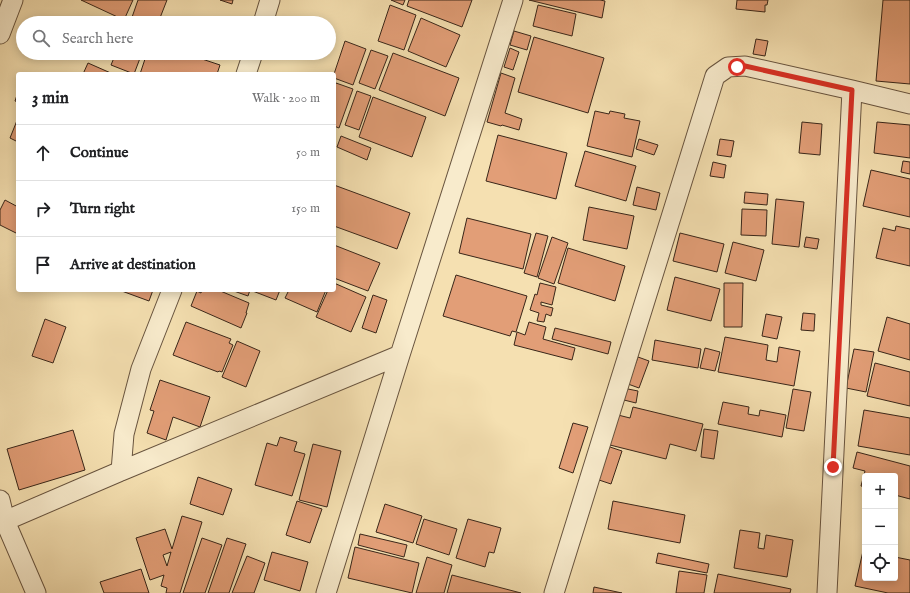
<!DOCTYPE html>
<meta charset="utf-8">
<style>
:root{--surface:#fff;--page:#f6f6f6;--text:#202124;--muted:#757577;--line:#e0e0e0}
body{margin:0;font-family:"IM FELL English",serif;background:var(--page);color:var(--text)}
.controls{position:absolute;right:12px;bottom:12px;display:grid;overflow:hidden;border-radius:4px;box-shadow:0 2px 10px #0003}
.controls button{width:36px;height:36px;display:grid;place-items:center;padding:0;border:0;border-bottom:1px solid var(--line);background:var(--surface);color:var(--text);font:20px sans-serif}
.stop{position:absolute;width:12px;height:12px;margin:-9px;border:3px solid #d93025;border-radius:50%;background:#fff}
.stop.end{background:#d93025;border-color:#fff;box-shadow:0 1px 4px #0008}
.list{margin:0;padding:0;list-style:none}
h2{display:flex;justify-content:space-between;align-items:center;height:52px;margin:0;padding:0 16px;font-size:17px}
h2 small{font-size:13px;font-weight:400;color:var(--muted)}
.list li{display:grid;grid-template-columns:26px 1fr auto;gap:12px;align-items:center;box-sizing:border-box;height:56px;padding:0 16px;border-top:1px solid var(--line)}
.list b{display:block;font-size:15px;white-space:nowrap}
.list em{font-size:13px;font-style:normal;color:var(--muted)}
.icon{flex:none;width:22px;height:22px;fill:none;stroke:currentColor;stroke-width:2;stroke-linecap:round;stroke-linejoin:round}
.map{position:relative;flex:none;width:910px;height:593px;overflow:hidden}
.search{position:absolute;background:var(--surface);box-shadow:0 2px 10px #0003;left:16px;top:16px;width:320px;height:44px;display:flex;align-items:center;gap:10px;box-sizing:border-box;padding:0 14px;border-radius:22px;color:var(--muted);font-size:15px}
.panel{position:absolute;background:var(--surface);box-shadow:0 2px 10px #0003;left:16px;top:72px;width:320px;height:220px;border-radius:4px}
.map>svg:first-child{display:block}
.building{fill:#e29e77;stroke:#392619;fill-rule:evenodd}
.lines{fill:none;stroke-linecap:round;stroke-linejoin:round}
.street-casing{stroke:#68543f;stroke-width:21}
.street{stroke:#f8ebcc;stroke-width:19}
.route{stroke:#d93025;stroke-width:5}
</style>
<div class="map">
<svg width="910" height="593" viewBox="0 0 910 593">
<rect width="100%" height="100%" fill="#f5e0b1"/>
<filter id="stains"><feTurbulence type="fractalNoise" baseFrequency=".005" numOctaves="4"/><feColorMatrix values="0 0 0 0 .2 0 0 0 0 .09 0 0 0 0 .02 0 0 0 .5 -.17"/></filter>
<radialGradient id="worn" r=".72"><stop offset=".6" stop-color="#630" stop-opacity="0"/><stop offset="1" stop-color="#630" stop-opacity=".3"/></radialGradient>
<path class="building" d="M81 0H133L124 20Z
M138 0H167L158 23H130Z
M220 0H233L232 4Z
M391 0H405L403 5Z
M409 0H472L462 27 407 6Z
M529 0H600L605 1 602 18Z
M737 0H768L767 5H765V12L736 9Z
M883 0H910V84L876 81Z
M390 5 416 15 404 50 378 41Z
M538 5 576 14 572 36 533 26Z
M421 18 460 35 446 67 408 51Z
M514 31 531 36 527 50 510 45Z
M534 37 604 58 588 113 518 92Z
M756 39 768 41 765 56 753 54Z
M345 41 366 49 353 85 334 78V74Z
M510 48 519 52 513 70 504 67Z
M371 50 388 56 375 89 359 83Z
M116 53H142L134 74 111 65Z
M147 53H184L220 65 217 74H140Z
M393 53 459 78 445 116 379 90Z
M88 63 113 74H83Z
M501 73 515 78 505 113 522 119 519 130 502 125 501 126 487 122Z
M336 83 353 89 339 128 334 126V89Z
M357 91 371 96 359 130 345 125Z
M18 92V102L15 101Z
M373 97 426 117 412 157 359 137Z
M595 111 609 114 610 111 625 114 624 118 640 121 632 157 587 146Z
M18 118V142L10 138Z
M802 122 822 124 820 155 799 153Z
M877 122 910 125V158L874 153Z
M498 135 567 153 556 199 486 181Z
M341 136 371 148 367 160 337 147Z
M639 139 658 145 654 155 636 149Z
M720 139 734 141 731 157 717 155Z
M585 151 636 166 626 201 575 186Z
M903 161 910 162V174L901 172Z
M713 162 726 165 724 178 710 176Z
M871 170 910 179V217L863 206Z
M334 185 410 213 397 249 334 226Z
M637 187 660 193 656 210 633 205Z
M745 192 768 194 767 205 744 203Z
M776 199 804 202 799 247 772 244Z
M5 200 18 207V234L0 225V210Z
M589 207 634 216 627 249 583 240Z
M742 209 767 210 766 236 741 235Z
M467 218 531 234 523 269 459 253Z
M896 226 910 229V266L876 258 883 228 895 231Z
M536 233 548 236 537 277 524 273Z
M680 233 724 244 717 272 673 261Z
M552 237 568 243 554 284 538 278Z
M806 237 819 239 817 249 804 247Z
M733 242 764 250 756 281 725 273Z
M334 245 380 263 368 291 334 278Z
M568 248 625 266 615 301 558 283Z
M456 275 527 296 516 332 512 331 510 336 443 316Z
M675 277 720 289 711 321 667 310Z
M334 283 366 297 351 332 316 317 328 290H334Z
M540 283 556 287 552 305 541 302V305L553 308 551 316 546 314 544 322 537 321 539 313 530 310 535 294 537 295Z
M724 283H743L742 327H724Z
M119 290H153L149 301Z
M202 290H218L249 303 246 313H247L241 328 191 306 197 291 201 293Z
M231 290H250L248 296Z
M250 290H280L276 300Z
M289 290H326L317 312 285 298Z
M373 295 387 300 376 333 362 328Z
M803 313 815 314 814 331 801 330Z
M766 314 782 317 777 339 762 336Z
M887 317 910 324V360L878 351Z
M45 319 66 327 53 363 32 356Z
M186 322 231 339 229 343 233 345 222 372 219 371 218 372 173 355Z
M529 322 546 327 543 339 575 348 572 360 514 345 517 332 525 335Z
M555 328 611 342 608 354 552 339Z
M725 337 768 345 766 360 777 362 779 347 800 351 794 386 718 372Z
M655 340 701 349 698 368 652 360Z
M237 341 260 351 246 387 222 377Z
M705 348 720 352 715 371 700 368Z
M854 349 874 352 866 392 846 388Z
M638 357 649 361 639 388 628 384Z
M875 363 910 372V406L867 396Z
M160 380 210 397 200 427 173 417 166 440 147 433 154 411 150 410Z
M623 388 638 391 636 403 620 399Z
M793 389 811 392 804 431 786 428Z
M723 402 749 407 748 414 759 416 760 410 786 415 782 437 718 424Z
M633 407 703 424 696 451 670 444 666 459 606 444 614 414 630 418Z
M864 410 910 418V455L858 446Z
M573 423 588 427 573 473 559 468Z
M704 429 718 431 714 459 701 457Z
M73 430 85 470 19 490 7 449Z
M280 437 297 442 294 451 305 454 292 496 255 485 267 443 277 446Z
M313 444 341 451 327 507 299 500Z
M607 446 622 451 611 484 596 479Z
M857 452 910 466V499L895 495V476H865V487L861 486 865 471 853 468Z
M198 477 232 489 223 515 190 504Z
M297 501 322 509 310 543 286 535Z
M613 501 685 515 680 543 608 529Z
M385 504 422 516 413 543 376 532Z
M182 516 202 522 180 593H166L167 588 161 586 164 575 150 580 136 538 165 529 172 549ZM171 552 167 566 163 555Z
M424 519 457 529 449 555 416 544Z
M468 519 501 528 494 553 489 552 485 567 456 558Z
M740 530 760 533 758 548 764 549 766 535 793 540 787 577 734 568Z
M360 534 407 545 404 557 358 545Z
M202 538 222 545 205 593H183Z
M227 538 246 544 229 593H208Z
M355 547 419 563 412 593 348 578Z
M863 551H865V578H895V557L910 560V593H888L855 586Z
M272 552 308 562 300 591 264 580Z
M658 553 709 564 707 573 656 563Z
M247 556 265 563 254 593H232Z
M427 557 452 565 444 593H416Z
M141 569 149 593H104L100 582Z
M679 571 707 575 704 593H676Z
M718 574 791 589 790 593H714Z
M452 575 521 593H447Z
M594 587 622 593H593Z"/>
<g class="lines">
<g class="street-casing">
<path id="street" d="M263 23 270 0
M0 34 13 0
M246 74 253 53
M121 471 124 434 141 369 172 290
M0 500 5 521 36 593
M0 523 121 471 400 355
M326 593 400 355 513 0
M554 593 715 76 728 67 745 66 852 90 910 104
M827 593 852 90"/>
</g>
<use href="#street" class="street"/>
</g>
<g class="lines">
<path class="route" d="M737 67 745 66 852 90 833 467"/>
</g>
<rect width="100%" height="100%" filter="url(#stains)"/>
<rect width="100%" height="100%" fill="url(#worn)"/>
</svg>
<div class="controls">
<button>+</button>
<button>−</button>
<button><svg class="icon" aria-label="locate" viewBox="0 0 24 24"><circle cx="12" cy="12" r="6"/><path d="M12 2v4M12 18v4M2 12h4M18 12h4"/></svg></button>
</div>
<div class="stop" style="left:737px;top:67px"></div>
<div class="stop end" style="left:833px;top:467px"></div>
<div class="search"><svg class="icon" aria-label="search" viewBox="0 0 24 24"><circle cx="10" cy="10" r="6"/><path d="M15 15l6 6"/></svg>Search here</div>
<section class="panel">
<h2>3 min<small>Walk · 200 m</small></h2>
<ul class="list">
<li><svg class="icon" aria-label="ahead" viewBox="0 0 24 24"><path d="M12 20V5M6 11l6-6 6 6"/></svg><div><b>Continue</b></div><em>50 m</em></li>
<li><svg class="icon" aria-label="right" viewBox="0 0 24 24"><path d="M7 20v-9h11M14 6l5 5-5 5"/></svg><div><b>Turn right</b></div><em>150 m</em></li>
<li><svg class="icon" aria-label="arrive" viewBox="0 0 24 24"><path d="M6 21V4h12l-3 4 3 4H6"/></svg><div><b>Arrive at destination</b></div></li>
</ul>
</section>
</div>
